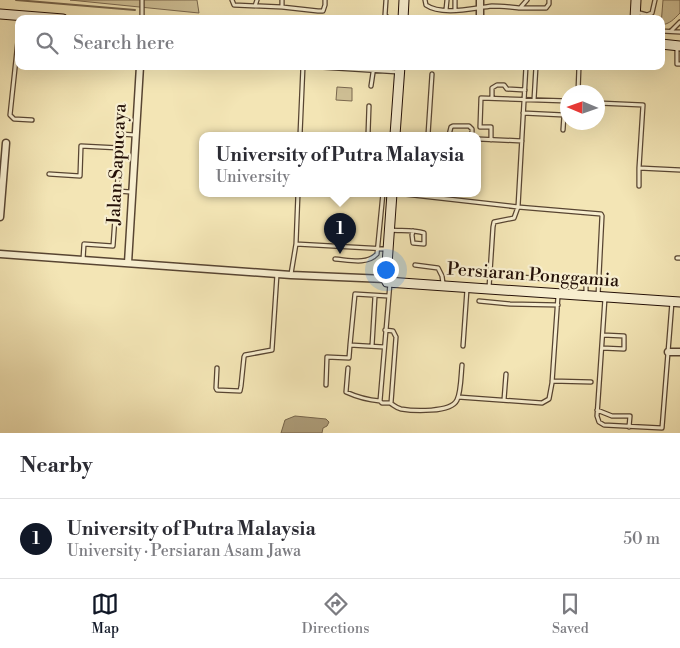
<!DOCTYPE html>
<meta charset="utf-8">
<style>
:root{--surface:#fff;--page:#f7f7f7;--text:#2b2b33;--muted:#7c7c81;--line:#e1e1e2;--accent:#111827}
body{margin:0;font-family:"Libre Bodoni",serif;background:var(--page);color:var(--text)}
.compass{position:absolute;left:560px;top:85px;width:45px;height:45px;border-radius:50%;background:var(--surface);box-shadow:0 5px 20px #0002;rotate:272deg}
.you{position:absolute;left:385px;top:269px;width:18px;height:18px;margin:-12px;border:4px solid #fff;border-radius:50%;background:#1a73e8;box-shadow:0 0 0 8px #1a73e833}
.badge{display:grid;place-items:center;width:32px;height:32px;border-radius:50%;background:var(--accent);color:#fff;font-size:16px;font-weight:700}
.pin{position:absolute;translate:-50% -41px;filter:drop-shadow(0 1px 2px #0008)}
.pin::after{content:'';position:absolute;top:26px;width:18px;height:15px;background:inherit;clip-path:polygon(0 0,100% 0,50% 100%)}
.popup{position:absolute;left:199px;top:132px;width:282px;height:65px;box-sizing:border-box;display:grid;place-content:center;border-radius:10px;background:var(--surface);filter:drop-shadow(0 1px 4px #0005);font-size:16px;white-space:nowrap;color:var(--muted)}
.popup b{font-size:19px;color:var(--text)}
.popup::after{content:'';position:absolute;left:50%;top:100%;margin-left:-10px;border:10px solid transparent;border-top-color:var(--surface)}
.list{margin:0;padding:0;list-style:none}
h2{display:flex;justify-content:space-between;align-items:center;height:65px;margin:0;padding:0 20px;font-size:21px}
h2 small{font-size:16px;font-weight:400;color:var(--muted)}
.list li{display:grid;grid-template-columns:32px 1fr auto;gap:15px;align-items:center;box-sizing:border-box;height:80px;padding:0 20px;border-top:1px solid var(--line)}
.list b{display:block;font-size:19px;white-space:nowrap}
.list p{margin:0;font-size:16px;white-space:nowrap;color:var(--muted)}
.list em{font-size:16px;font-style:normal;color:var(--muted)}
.icon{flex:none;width:28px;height:28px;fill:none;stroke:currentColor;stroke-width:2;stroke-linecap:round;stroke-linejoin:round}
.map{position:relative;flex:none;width:680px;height:433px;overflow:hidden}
.search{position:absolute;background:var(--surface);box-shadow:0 5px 20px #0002;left:15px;right:15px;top:15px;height:55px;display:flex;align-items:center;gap:12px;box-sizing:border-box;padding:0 18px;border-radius:10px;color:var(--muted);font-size:19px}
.sheet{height:145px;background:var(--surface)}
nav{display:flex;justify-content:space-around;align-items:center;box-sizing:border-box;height:70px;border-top:1px solid var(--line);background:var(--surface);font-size:14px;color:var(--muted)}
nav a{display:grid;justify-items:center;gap:2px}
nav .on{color:var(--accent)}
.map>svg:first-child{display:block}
.green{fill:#d0c197;stroke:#7a684f}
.water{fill:#ad9d7a;stroke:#76654c}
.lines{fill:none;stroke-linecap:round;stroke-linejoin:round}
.stream{stroke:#76654c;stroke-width:2}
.lane-casing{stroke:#584532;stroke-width:5.5}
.street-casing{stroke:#584532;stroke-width:9}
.secondary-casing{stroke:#241007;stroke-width:11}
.lane{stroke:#f7eecf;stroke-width:3}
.street{stroke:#f7eecf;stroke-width:6}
.secondary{stroke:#f7eecf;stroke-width:9}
.labels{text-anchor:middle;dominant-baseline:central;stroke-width:4.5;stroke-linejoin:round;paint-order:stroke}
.street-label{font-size:18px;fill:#241007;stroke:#f7eecf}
</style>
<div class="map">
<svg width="680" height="433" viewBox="0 0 680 433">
<rect width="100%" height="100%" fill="#f3e5b5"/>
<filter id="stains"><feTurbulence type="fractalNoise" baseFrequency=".004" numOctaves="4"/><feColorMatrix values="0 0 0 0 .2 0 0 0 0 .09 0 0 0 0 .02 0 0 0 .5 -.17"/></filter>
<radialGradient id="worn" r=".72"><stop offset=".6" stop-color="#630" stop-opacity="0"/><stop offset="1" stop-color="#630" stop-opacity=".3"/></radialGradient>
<path class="green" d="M70 0H197L199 13Z
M663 0H680V13C674 19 670 24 661 25Z
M337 87 352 88V101L336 100Z"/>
<path class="water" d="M295 416 326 419 329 422 327 426 323 428 322 433H281L285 420Z"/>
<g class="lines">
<path class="stream" d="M16 0 135 10"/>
<g class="lane-casing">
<path id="lane" d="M232 0 234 5 282 7 318 11H323L325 5V0
M386 0 385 15 389 19
M425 0 426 5C442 16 473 8 492 6 501 6 510 7 520 8L527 0
M255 6 257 0
M282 7V0
M520 8H546L549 4V0
M446 10 447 0
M455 10V0
M636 12 647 15 652 13 655 0
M142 19V0
M19 31 10 115 14 119 32 120
M661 31 680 32
M671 31 680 22
M677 47V64H680
M303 66 399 72
M563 66 579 67
M371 86 374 66
M578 92 579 66
M492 98V88L497 85H504L507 89 525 90
M534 100 536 66
M598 103 643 105 639 168 680 170
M523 113 564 115 563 130
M564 115 565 101
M300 135 303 66
M368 135 369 106
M428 135 432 74
M449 135 451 127 453 126H469L472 129V135
M478 139 522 141
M491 140V127H480L481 98 568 101
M120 148V134L135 135
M49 174 80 176 81 146 120 148 113 246 84 244 83 260
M639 186V168
M117 191 131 192
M395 193 518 207 601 214 602 216 598 296
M390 230C401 231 414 230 424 233V244L413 243 412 235 413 231
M296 244 387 249
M677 258H680
M335 259C349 260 367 265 377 254L383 193
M415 265 438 268 442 276 443 283
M291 274 296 244 298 193
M520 277 586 282
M390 283 380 401 382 403C385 403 388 403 390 403 394 405 396 408 401 409 413 411 451 413 457 400 461 392 461 375 462 365
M489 288 493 227 494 222 514 218 518 207 526 66
M586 295V282H599
M605 298 597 416 599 422 604 425 662 428 672 302
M479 301 510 304 558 305
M385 330 393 331 396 337 391 403
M372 346 375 296
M463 346 467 289
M384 347 350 345 355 294 388 296
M602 348 624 349V336L603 335
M217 368 216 388 217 390 240 391 241 386 244 357 245 355 272 350 277 274
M348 368 346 392C357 397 368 400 380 401
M552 381 591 382
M326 385 327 357 349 358 350 345
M458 397 542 403 549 399 552 383 558 296
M504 400 506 374
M597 410 612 416H630L629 427"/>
</g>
<g class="street-casing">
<path id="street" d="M480 0V19
M0 217 6 143
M0 254 291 275 386 279
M128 263 140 66
M668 352H680"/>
</g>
<g class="secondary-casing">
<path id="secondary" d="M0 14 63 19
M403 19 404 0
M635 19 636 0
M661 44 680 46
M395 135 400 66
M392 193 386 279 387 282 680 302"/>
</g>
<use href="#lane" class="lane"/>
<use href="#street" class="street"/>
<use href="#secondary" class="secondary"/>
</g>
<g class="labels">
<g class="street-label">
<text transform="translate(117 164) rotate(-87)">Jalan Sapucaya</text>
<text transform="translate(533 275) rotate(4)">Persiaran Ponggamia</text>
</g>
</g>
<rect width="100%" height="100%" filter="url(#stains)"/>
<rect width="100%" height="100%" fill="url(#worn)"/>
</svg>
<svg class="compass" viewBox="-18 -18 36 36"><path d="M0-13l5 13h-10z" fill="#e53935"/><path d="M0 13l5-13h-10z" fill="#7c7c81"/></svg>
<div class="you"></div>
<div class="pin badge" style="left:340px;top:254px">1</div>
<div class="popup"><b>University of Putra Malaysia</b>University</div>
<div class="search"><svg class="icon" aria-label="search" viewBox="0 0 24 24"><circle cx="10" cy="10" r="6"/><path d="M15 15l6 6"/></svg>Search here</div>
</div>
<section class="sheet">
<h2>Nearby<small></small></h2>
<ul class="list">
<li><span class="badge">1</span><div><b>University of Putra Malaysia</b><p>University · Persiaran Asam Jawa</p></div><em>50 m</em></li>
</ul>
</section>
<nav>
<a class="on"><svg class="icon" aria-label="map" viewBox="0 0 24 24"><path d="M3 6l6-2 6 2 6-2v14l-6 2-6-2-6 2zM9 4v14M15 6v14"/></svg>Map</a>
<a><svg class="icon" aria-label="directions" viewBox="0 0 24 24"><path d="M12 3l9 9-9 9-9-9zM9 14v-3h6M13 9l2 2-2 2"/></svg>Directions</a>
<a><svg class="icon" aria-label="saved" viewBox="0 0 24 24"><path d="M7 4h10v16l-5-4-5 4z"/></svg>Saved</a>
</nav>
